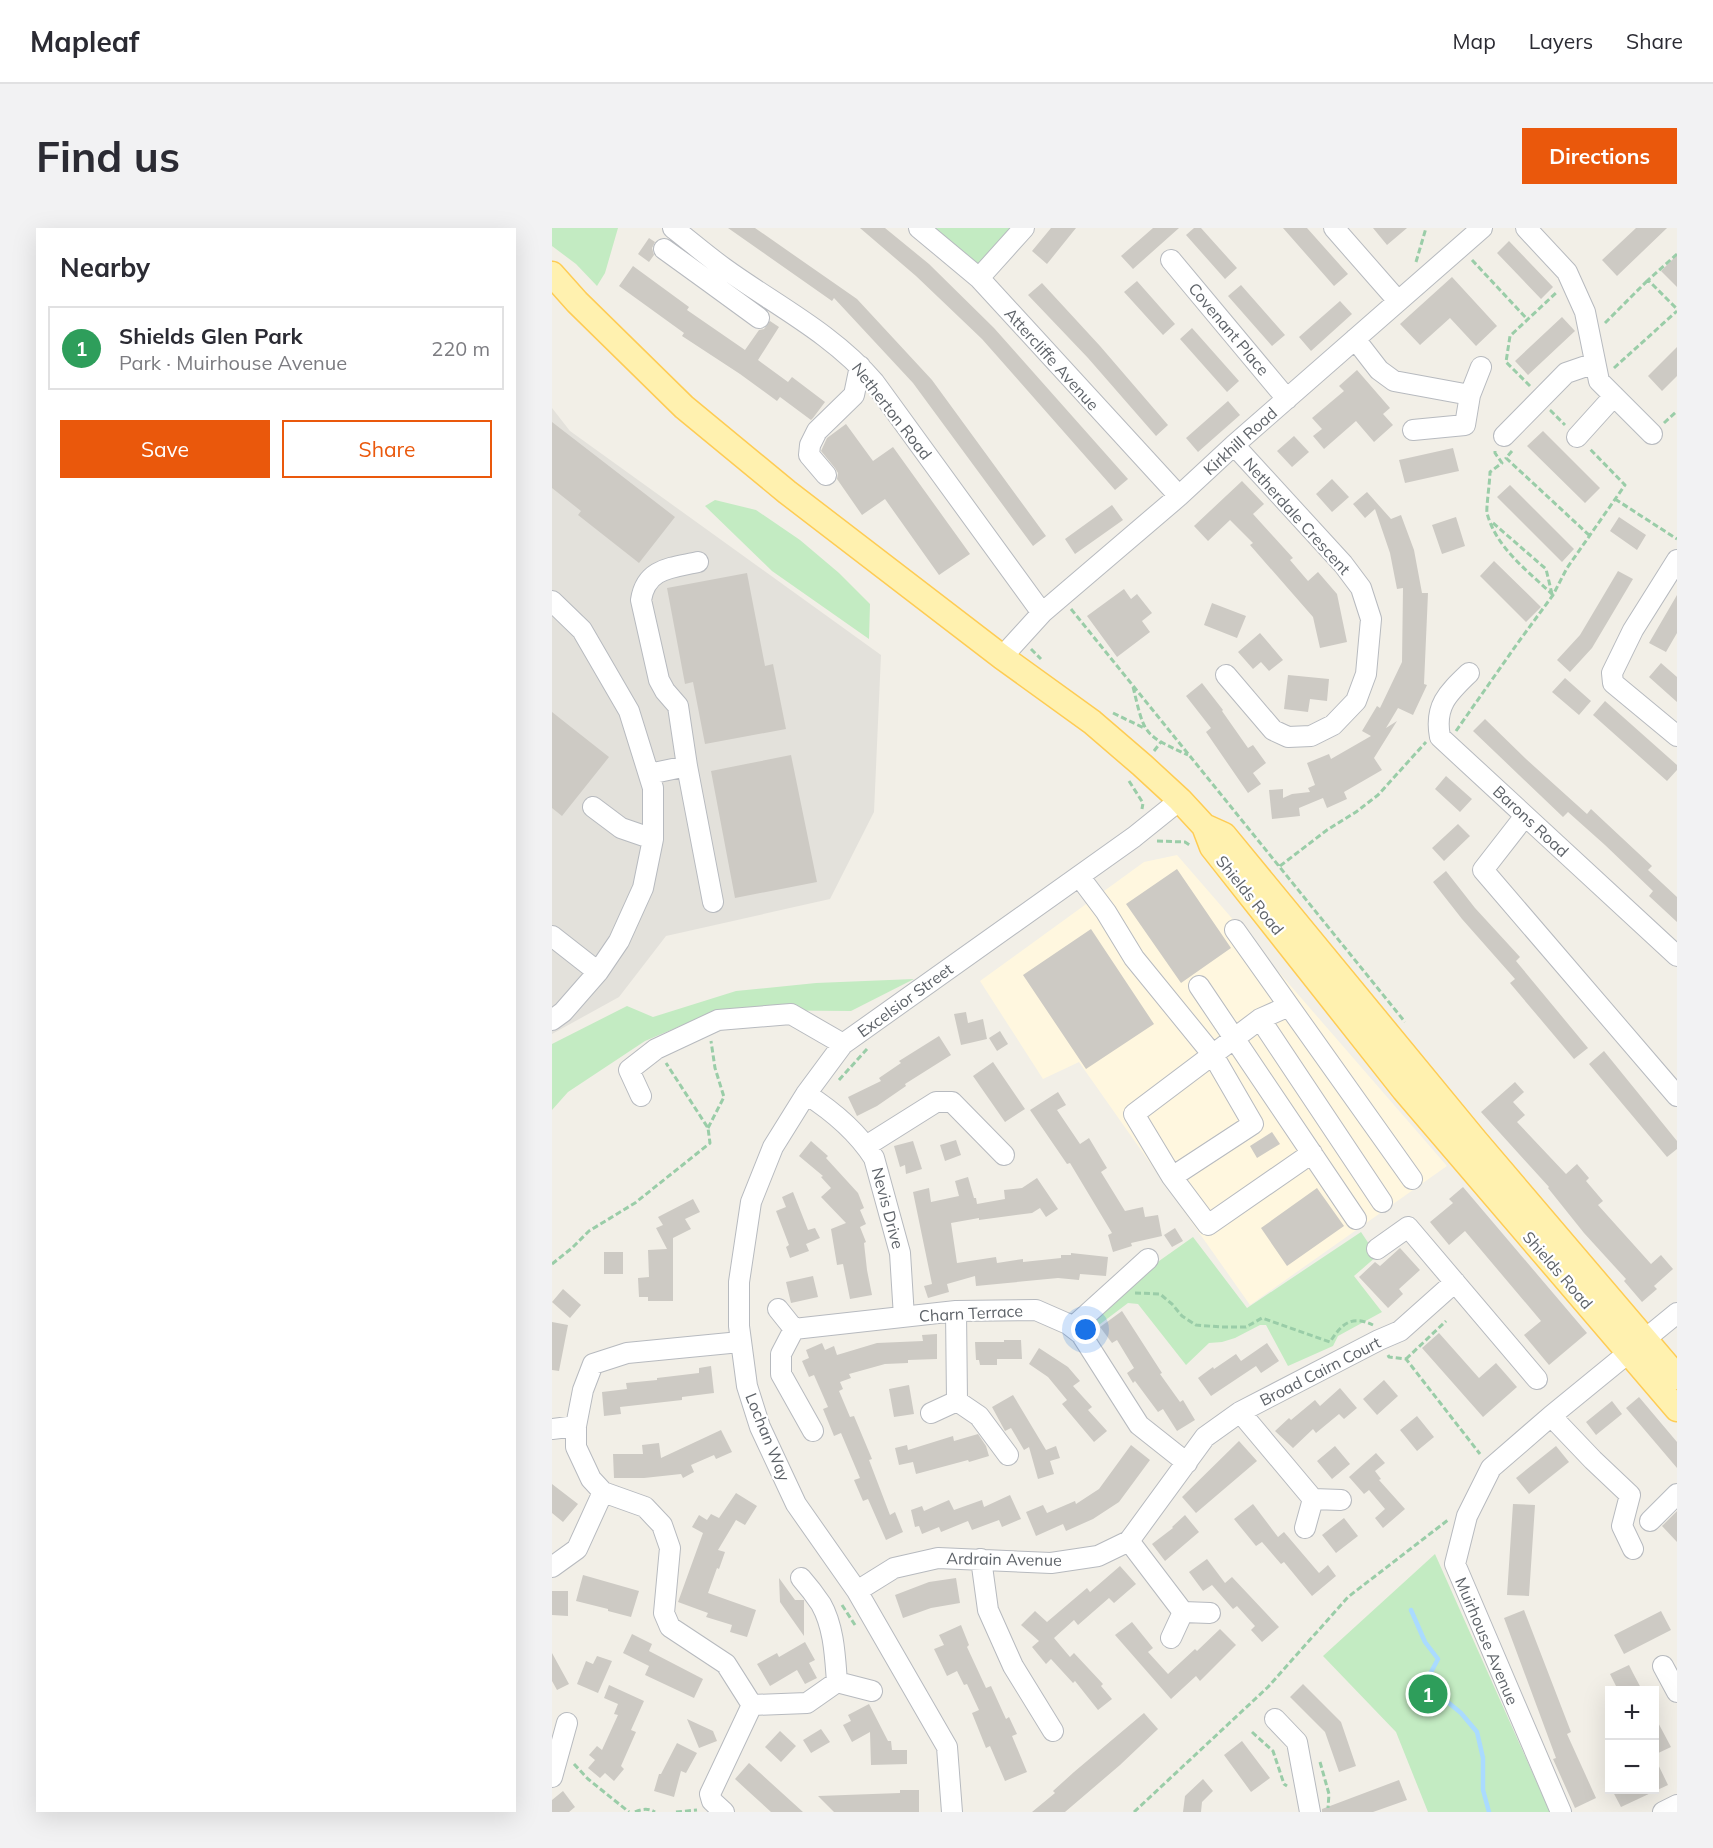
<!DOCTYPE html>
<meta charset="utf-8">
<style>
:root{--surface:#fff;--page:#f2f2f3;--text:#2b2b33;--muted:#7c7c81;--line:#e1e1e2;--accent:#ea580c}
body{margin:0;font-family:Mulish,sans-serif;background:var(--page);color:var(--text)}
.controls{position:absolute;right:18px;bottom:18px;display:grid;overflow:hidden;border-radius:0px;box-shadow:0 6px 24px #0002}
.controls button{width:54px;height:54px;display:grid;place-items:center;padding:0;border:0;border-bottom:2px solid var(--line);background:var(--surface);color:var(--text);font:30px sans-serif}
.you{position:absolute;left:534px;top:1102px;width:21px;height:21px;margin:-15px;border:4px solid #fff;border-radius:50%;background:#1a73e8;box-shadow:0 0 0 9px #1a73e833}
.badge{display:grid;place-items:center;width:39px;height:39px;border-radius:50%;background:var(--accent);color:#fff;font-size:20px;font-weight:700}
.pin{position:absolute;translate:-50% -50%;border:3px solid #fff;box-shadow:0 2px 6px #0006}
.list{margin:0;padding:0;list-style:none}
h2{display:flex;justify-content:space-between;align-items:center;height:78px;margin:0;padding:0 24px;font-size:26px}
h2 small{font-size:20px;font-weight:400;color:var(--muted)}
.list li{display:grid;grid-template-columns:39px 1fr auto;gap:18px;align-items:center;box-sizing:border-box;height:84px;margin:0 12px 12px;padding:0 12px;border:2px solid var(--line);border-radius:0px}
.list b{display:block;font-size:22px;white-space:nowrap}
.list p{margin:0;font-size:20px;white-space:nowrap;color:var(--muted)}
.list em{font-size:20px;font-style:normal;color:var(--muted)}
.actions{display:flex;gap:12px;padding:18px 24px}
.actions a{flex:1;padding:14px 0;border:2px solid var(--accent);border-radius:0px;text-align:center;font-size:21px;color:var(--accent)}
.actions .main{background:var(--accent);color:#fff}
.map{position:relative;flex:none;width:1125px;height:1584px;overflow:hidden;border-radius:0px}
header{display:flex;align-items:center;gap:36px;box-sizing:border-box;height:84px;padding:0 30px;background:var(--surface);border-bottom:2px solid var(--line)}
header strong{font-size:28px}
nav{display:flex;gap:33px;margin-inline-start:auto;font-size:21px}
.intro{display:flex;align-items:center;justify-content:space-between;box-sizing:border-box;height:144px;padding:0 36px}
h1{margin:0;font-size:42px}
.button{padding:15px 27px;border-radius:0px;background:var(--accent);color:#fff;font-size:21px;font-weight:700}
main{display:flex;gap:36px;padding:0 36px}
aside{flex:1;background:var(--surface);border-radius:0px;box-shadow:0 6px 24px #0002}
.map>svg:first-child{display:block}
.commercial{fill:#fff7df}
.industrial{fill:#e3e1db}
.green{fill:#c3ebc2}
.lines{fill:none;stroke-linecap:round;stroke-linejoin:round}
.stream{stroke:#aadbff;stroke-width:4.5}
.building{fill:#cdcac4}
.minor-casing{stroke:#b7babf;stroke-width:22}
.major-casing{stroke:#fecc54;stroke-width:27}
.path{stroke:#9acda8;stroke-width:3;stroke-dasharray:6 3;stroke-linecap:butt}
.minor{stroke:#fff;stroke-width:20}
.major{stroke:#fff1af;stroke-width:24}
.labels{text-anchor:middle;dominant-baseline:central;stroke-width:4.5;stroke-linejoin:round;paint-order:stroke}
.street-label{font-size:16px;fill:#5e6369;stroke:#fff}
</style>
<header>
<strong>Mapleaf</strong>
<nav><a>Map</a><a>Layers</a><a>Share</a></nav>
</header>
<div class="intro"><h1>Find us</h1><a class="button">Directions</a></div>
<main>
<aside>
<h2>Nearby<small></small></h2>
<ul class="list">
<li><span class="badge" style="background:#2e9e5b">1</span><div><b>Shields Glen Park</b><p>Park · Muirhouse Avenue</p></div><em>220 m</em></li>
</ul>
<div class="actions"><a class="main">Save</a><a>Share</a></div>
</aside>
<div class="map">
<svg width="1125" height="1584" viewBox="0 0 1125 1584">
<rect width="100%" height="100%" fill="#f2efe7"/>
<path class="commercial" d="M625 627 895 938 698 1077 527 834 491 851 428 753 592 634Z"/>
<path class="industrial" d="M0 180 18 203 329 427 322 584 278 671 114 708 67 769 0 806Z"/>
<path class="green" d="M0 0H66L53 45 45 58 24 36 0 18Z
M374 0H467L427 45Z
M163 272 204 282 248 312 287 345 318 376 317 411 220 343 153 278Z
M362 751 299 783 196 782 133 796 93 813 16 864 0 882V816L75 778 101 789 184 763 264 755Z
M809 1004 825 1028 802 1048 830 1084 786 1108 781 1118 736 1138 714 1097H708L683 1110 670 1114 657 1115 634 1137 586 1076 576 1075 539 1103 535 1097 600 1038 641 1009 695 1080Z
M883 1326 998 1584H876L844 1504 771 1428Z"/>
<g class="lines">
<path class="stream" d="M859 1382 873 1414 886 1431 877 1448 892 1471 909 1485 925 1504 931 1530V1562L937 1584"/>
</g>
<path class="building" d="M176 0H203L305 71 380 152 494 308 481 318 361 155 282 70 280 73Z
M308 0H333L377 36 442 100 576 251 563 262 430 111 364 48Z
M499 0H524L495 36 480 23Z
M601 0H627L581 41 569 28Z
M642 0H649L685 40 673 51 634 7Z
M731 0H755L796 46 782 58Z
M821 0H855L835 17Z
M1084 0H1115L1065 48 1050 32Z
M97 10 103 14 100 20 102 27 97 34 86 26Z
M957 13 1001 59 989 71 945 25Z
M1125 27V59L1109 43Z
M81 38 137 79 135 82 193 122 207 102 212 101 218 93 227 99 206 132 236 154 240 149 273 174 261 190 259 192 228 169 225 173 188 146 130 108 132 105 67 58Z
M900 49 945 98 924 118 898 90 868 117 848 96Z
M585 53 623 96 611 107 572 64Z
M490 55 548 118 616 197 604 208 536 130 476 67Z
M689 57 733 107 720 118 676 68Z
M788 73 800 86 759 123 747 109Z
M1010 89 1023 103 976 147 963 133Z
M640 100 687 153 675 164 628 111Z
M1125 119V148L1110 163 1096 148Z
M805 142 838 180 831 186 841 197 822 214 804 193 772 221 761 208 770 201 760 190 792 163 787 158Z
M676 173 688 187 646 224 634 210Z
M0 194 123 289 87 335 26 287 29 283 0 260Z
M294 196 321 233 341 219 418 326 387 347 333 271 310 287 285 251 286 245 283 240 269 223 275 210Z
M991 203 1048 260 1033 275 975 218Z
M742 208 757 224 740 239 725 223Z
M901 220 907 243 853 255 847 232Z
M780 251 797 269 780 284 764 266Z
M690 253 712 276 701 286 741 330 738 332 756 353 766 344 785 366 795 414 768 420 761 389 698 317 701 315 678 292 656 313 642 298Z
M958 257 1022 321 1010 334 945 269Z
M815 264 839 291 849 287 862 322 870 365H876L872 456 875 457 861 487 846 480 834 500 845 493 822 530 830 542 792 564 795 571 775 580 771 570 747 580 748 588 720 591 717 562 731 561V570L740 566 758 564 756 560 763 557 755 535 777 526 779 531 819 508 810 503 825 478 828 480 850 434 851 360 845 361 838 325 823 281 813 290 801 276Z
M560 277 571 292 523 326 513 311Z
M904 289 913 318 890 326 880 297Z
M1067 289 1094 307 1085 322 1058 303Z
M942 333 989 379 974 394 928 348Z
M1066 343 1081 351 1040 420 1018 444 1005 432 1028 407Z
M195 345 213 438 221 436 234 501 153 516 141 454 133 456 115 360Z
M572 361 579 371 585 366 600 385 590 393 598 404 565 429 535 388Z
M1125 367V405L1114 424 1097 415Z
M660 375 694 388 685 410 652 397Z
M708 405 731 432 717 443 709 434 701 441 686 424Z
M1109 435 1125 449V474L1097 449Z
M736 447 777 451 775 473 758 471 756 484 732 481Z
M1013 450 1039 473 1027 487 1000 464Z
M650 455 671 482 670 483 696 520 701 517 714 535 701 545 709 556 696 565 654 504 659 500 634 468Z
M1053 473 1125 537V542L1115 553 1041 487Z
M0 484 57 529 10 588 0 580Z
M933 491 974 531 1035 586 1039 581 1100 638 1096 642 1125 669V694L1097 668 1101 663 1053 617 1016 584 1011 589 921 503Z
M239 527 265 654 183 670 159 543Z
M894 548 920 571 908 584 883 561Z
M906 596 918 608 892 633 880 620Z
M625 641 679 720 629 755 574 676Z
M894 643 923 680 968 729 964 733 1036 820 1022 831 958 755 963 751 910 691 881 654Z
M539 701 602 796 534 841 471 747Z
M414 784 416 795 431 791 435 811 409 817 402 786Z
M448 803 456 816 445 823 437 810Z
M387 808 399 827 353 856 354 858 325 878 305 888 296 869 329 853 327 850 349 835 347 833Z
M1052 823 1125 913V921L1115 929 1037 836Z
M441 834 473 881 453 894 421 848Z
M963 854 972 864 961 874 973 887 965 894 1014 946 1025 936 1037 950 1034 953 1051 973 1046 977 1099 1036 1109 1027 1121 1041 1102 1058 1105 1061 1090 1074 1072 1053 1074 1051 1032 1005 996 960 997 959 929 884Z
M506 864 514 877 505 882 528 916 537 910 555 940 549 944 573 983 591 979 593 989 606 987 610 1008 579 1015 580 1018 561 1024 556 1007 560 1005 518 935 515 936 478 882Z
M720 904 728 916 705 930 698 918Z
M404 912 409 927 393 933 388 917Z
M259 913 276 928 274 930 306 965 312 980 308 982 314 996 308 999 314 1014 312 1015 315 1042 320 1067 298 1071 291 1036 285 1037 279 1001 294 995 269 969 279 960 269 949 271 948 247 928Z
M361 913 370 941 354 946 353 937 348 939 342 918Z
M416 949 422 970H424L425 976 453 971 452 962 470 960 485 950 506 981 494 989 488 980 480 985 427 992V990L399 995 405 1035 444 1029 445 1035 471 1031V1034L509 1030V1027H519V1025L556 1029 554 1048 528 1046 527 1052 506 1050 424 1058 423 1048 395 1056 397 1064 376 1070 372 1058 380 1056 361 964 377 960 379 974 407 968 403 953Z
M911 959 1035 1105 997 1137 972 1107 989 1093 913 1003 897 1017 878 994 901 975 897 971Z
M765 960 792 998 735 1038 709 1000Z
M241 964 256 1002 263 1000 268 1010 254 1016 257 1023 238 1030 234 1019 237 1017 224 983 234 979 230 969Z
M141 971 148 984 133 991 139 1001 121 1010V1073H96V1069H87L86 1050 97 1049 96 1022 115 1021 104 1000 111 997 106 989Z
M623 1000 631 1013 620 1019 612 1007Z
M848 1020 868 1042 847 1061 851 1066 836 1080 807 1049 823 1034 828 1038Z
M52 1024H71V1046H52Z
M261 1048 266 1069 239 1075 234 1054Z
M11 1061 29 1077 18 1090 0 1074Z
M570 1083 610 1145 608 1146 628 1174 631 1172 643 1192 625 1203 611 1181 606 1184 583 1153 581 1155 575 1145 582 1140 565 1112 560 1115 548 1099Z
M0 1094 16 1097 7 1143 0 1142Z
M887 1105 927 1150 944 1135 965 1159 931 1189 870 1120Z
M385 1106V1131L356 1132V1135L333 1136 297 1146 299 1150 288 1154 291 1161 287 1163 298 1189 302 1188 320 1231 317 1232 338 1287 343 1284 351 1304 334 1312 316 1271 311 1273 302 1252 308 1250 289 1205 282 1208 271 1181 276 1179 262 1147 257 1149 250 1133 257 1130 254 1122 270 1115 273 1122 282 1118 285 1127 325 1115 371 1113 370 1107Z
M452 1112H469L470 1131H445V1137H428L427 1132H424L423 1114H452Z
M715 1115 727 1133 709 1145 704 1138 659 1168 646 1150 661 1139 662 1141 684 1126 689 1133Z
M487 1120 516 1139 528 1153 521 1158 540 1179 536 1182 555 1203 542 1214 510 1176 515 1172 496 1149 477 1136Z
M159 1138 162 1165 130 1169V1172L68 1179 69 1186 52 1188 50 1164 75 1161 74 1155 105 1152V1150L147 1145V1140Z
M832 1152 846 1168 825 1187 811 1171Z
M357 1157 362 1186 342 1189 337 1161Z
M788 1160 805 1180 792 1191 787 1186 764 1205 761 1201 741 1220 723 1203 737 1190 739 1192 763 1172 768 1178Z
M461 1167 494 1222 504 1218 508 1230 498 1233 502 1246 486 1251 477 1219 472 1222 459 1200 453 1203 440 1179Z
M1087 1169 1125 1214V1240L1074 1180Z
M1060 1173 1070 1186 1044 1207 1034 1194Z
M865 1188 882 1209 865 1223 848 1202Z
M169 1202 180 1224 164 1231 162 1227 139 1237 142 1244 131 1250 129 1246 92 1250H62L61 1226H91L90 1217 107 1215 109 1230Z
M426 1206 434 1218 437 1228 417 1234 416 1232 364 1246 361 1234 347 1237 343 1220 355 1217 356 1222 401 1208 402 1213Z
M687 1213 705 1233 644 1285 630 1269Z
M579 1217 598 1232 567 1274 541 1291 514 1303 511 1296 484 1308 474 1284 491 1277 495 1285 523 1273 524 1276 547 1261Z
M783 1218 798 1236 780 1251 765 1233Z
M1004 1218 1017 1234 977 1266 964 1250Z
M824 1225 833 1235 823 1243 829 1251 827 1252 853 1281 831 1300 823 1290 833 1281 817 1262 812 1266 797 1249Z
M0 1256 26 1276 11 1294 0 1285Z
M184 1265 205 1278 193 1297 184 1292 166 1322 173 1324 167 1341 165 1340 156 1365 204 1382 195 1409 178 1404 180 1397 154 1389 156 1385 126 1374 151 1305 140 1299 147 1287 155 1292 159 1286 167 1290Z
M458 1267 469 1291 450 1299 447 1292 420 1302 416 1293 389 1304 387 1299 370 1306 367 1298 363 1299 359 1282 370 1278 372 1283 397 1272 402 1282 430 1272 432 1279Z
M701 1276 726 1309 732 1304 767 1345 776 1337 784 1348 760 1368 732 1334 729 1336 710 1314 704 1318 682 1291Z
M961 1276 983 1277 977 1368 955 1367Z
M1125 1283V1314L1110 1298Z
M633 1287 647 1304 613 1333 600 1316 621 1300 620 1299Z
M792 1290 806 1308 784 1325 770 1307Z
M655 1331 673 1355 680 1349 727 1399 710 1414 699 1402 703 1398 685 1378 681 1381 660 1357 651 1363 637 1344Z
M568 1338 584 1356 562 1375 557 1370 526 1397 522 1392 502 1410 518 1429 522 1425 551 1456 549 1458 560 1471 546 1482 523 1453 521 1455 499 1431 494 1436 480 1419 487 1413 469 1397 483 1383 495 1394 535 1360 538 1364Z
M31 1347 87 1363 79 1389 56 1383V1381L24 1373Z
M227 1350 243 1372H252V1408L228 1374Z
M404 1350 408 1375 379 1380 351 1390 343 1367 377 1354Z
M0 1363H16V1388L0 1387Z
M972 1382 1019 1504 1015 1506 1044 1570 1023 1580 1001 1531 1004 1530 952 1390Z
M1109 1383 1119 1402 1072 1426 1062 1407Z
M580 1394 601 1420 596 1424 616 1446 643 1421 645 1423 668 1401 684 1417 648 1453 644 1448 619 1471 563 1407Z
M409 1397 417 1417 415 1419 434 1460 439 1458 454 1491 457 1489 465 1506 460 1508 475 1544 453 1553 438 1518 434 1520 420 1485 427 1482 415 1456 412 1457 405 1443 395 1448 382 1421 392 1417 387 1407Z
M80 1406 100 1416 97 1423 151 1451 142 1470 93 1447 97 1438 71 1425Z
M253 1414 263 1432 257 1435 265 1450 253 1456 245 1442 218 1458 205 1436 225 1425 227 1429Z
M0 1425 17 1456 5 1462 0 1453Z
M45 1428 60 1433 46 1465 25 1456 34 1433 41 1436Z
M1077 1437 1081 1445 1090 1462H1066L1058 1446Z
M751 1456 789 1494 804 1538 787 1544 773 1504 738 1469Z
M57 1457 92 1473 79 1502 84 1504 69 1538 72 1541 62 1553 53 1545 48 1550 36 1540 43 1532 37 1527 45 1518 50 1522 66 1487 62 1486 66 1476 52 1470Z
M317 1476 336 1513H339L340 1522H355V1536L319 1537 318 1504 300 1514 291 1497 299 1493 296 1487Z
M592 1485 606 1501 568 1537 513 1584H480L503 1565 501 1563 522 1544Z
M1102 1487 1119 1519 1102 1527Z
M135 1491 161 1503 165 1513 147 1520Z
M269 1501 278 1514 259 1525 251 1512Z
M228 1503 244 1518 229 1534 213 1519Z
M690 1513 718 1550 699 1564 672 1527Z
M125 1515 145 1525 134 1545 129 1543 122 1569 102 1563 107 1546H109Z
M1102 1528 1116 1557 1069 1579 1060 1562H1102Z
M197 1535 251 1584H219L196 1563 183 1551Z
M651 1551 661 1563 650 1574 649 1584H631L633 1568Z
M847 1552 855 1572 821 1584H770V1581Z
M348 1562H367V1584H282L266 1568 348 1565Z
M11 1563 23 1579 17 1584H0V1572Z"/>
<g class="lines">
<g class="minor-casing">
<path id="minor" d="M121 0C138 13 154 27 172 40 223 77 280 105 322 154L490 385
M367 0 427 50 627 268
M782 0 846 73
M974 0 1015 44 1033 84 1047 153 1100 206
M112 21 159 55
M619 32 735 171
M171 40 159 55 207 90
M427 50 472 0
M803 111 827 142 842 153 918 167
M861 202 913 197 918 167 929 139
M952 208 1014 145 1043 135
M1025 209 1062 168
M274 247 257 227 258 217 265 203 302 167 308 138
M1125 332 1081 402 1060 445 1061 455 1125 508
M0 373 30 402 77 483 101 560V611L91 660 67 713 46 744 11 784 0 792
M450 429 490 385 627 268 682 217 930 0
M917 445C896 465 882 478 888 509L1125 728
M674 447 721 502 736 509 759 508 781 497 804 473 814 446 819 391 809 360 791 336 682 217
M135 538 126 478 113 463 107 452 89 372C94 340 119 340 146 334
M97 546 135 538 161 674
M41 579 69 600 101 611
M973 588 931 642 1125 868
M527 648 554 684 582 730 661 827 701 896 620 949 582 886 708 791 737 778
M683 702 860 951
M0 708 46 744
M647 758 804 991
M708 791 830 974
M254 866C279 882 306 905 322 930L348 1025 352 1089
M89 868 77 842 104 821 166 792 239 786 291 816
M314 918 384 874H400L452 927
M620 949 656 997 760 925
M825 1021 856 999 985 1151
M226 1081 242 1101
M404 1083 405 1173 427 1188 456 1227
M521 1099 596 1031
M688 1184 761 1271 753 1300
M379 1185 405 1173
M999 1188 1041 1232 1078 1267 1070 1298 1081 1321
M0 1201 24 1198
M261 1203 229 1146V1126L242 1101 404 1083 484 1082 516 1096 529 1106 587 1197 635 1235
M761 1271 789 1272
M1098 1293 1125 1266
M577 1313 631 1384 619 1410
M429 1331 436 1382 461 1438 501 1503
M0 1339 25 1321 51 1264
M305 1363 342 1340 386 1330 499 1335 546 1328 577 1313 653 1209 688 1184 827 1112 848 1103 903 1054
M631 1384 658 1385
M1111 1438 1125 1464
M285 1454 320 1463
M200 1477 255 1475 285 1454C283 1428 282 1399 269 1376 263 1367 256 1358 249 1350
M723 1491 745 1514 758 1584
M0 1549 15 1495
M172 1584 160 1573 158 1566 200 1477 174 1436 118 1399 112 1385 118 1320 110 1297 93 1279 51 1264 39 1251 24 1219V1198L31 1162 41 1136 75 1125 188 1114
M400 1584 395 1519 305 1363 244 1276 208 1199 195 1158 187 1098V1054L199 974 221 919 254 866 291 816 582 609 628 572
M1009 1584 903 1336 915 1288 939 1240 999 1188 1125 1085
M1111 1584 1125 1577"/>
</g>
<g class="major-casing">
<path id="major" d="M0 46 25 74 132 179 235 264 450 429 540 494 590 537 628 572 652 598 660 619 852 862 1125 1181
M652 598 672 607 923 912 1125 1149"/>
</g>
<path class="path" d="M1125 26 1096 52 1125 81
M920 32 976 92
M864 34 874 0
M1053 95 1096 52
M1062 140 1125 83
M978 158 954 134 958 108 1006 63
M1000 182 999 183 1013 197
M1112 195 1125 183
M943 223V225L950 235 938 244C938 253 934 280 935 285 944 320 976 343 1001 367
M960 223 954 230 1038 308
M1063 271 1125 311
M941 295 994 341 1000 366
M519 381 853 794
M479 421 489 431
M581 459C593 507 590 506 636 527
M561 485 592 500
M904 503 965 416 1001 367 1015 340 1073 257 1037 220
M602 523 609 514
M577 553 591 575 590 581
M605 613 633 614 639 618
M728 638 775 602 804 584 826 567 874 514
M287 852 315 821
M156 900 172 869 163 840 159 813
M0 1036 20 1020 37 1003 83 975 158 915 156 900 114 835
M583 1065 608 1066 620 1076 630 1088 644 1097 669 1099H694L710 1090 778 1114C790 1095 800 1087 821 1097
M836 1127 837 1129 854 1131 928 1226
M854 1131 894 1093
M290 1377 303 1397
M700 1504 721 1523 732 1556 735 1558
M768 1534 777 1566 776 1580
M22 1536 36 1551 77 1584
M83 1584C90 1581 96 1580 103 1584
M124 1584 145 1582
M582 1584 716 1459 796 1369 896 1292"/>
<use href="#minor" class="minor"/>
<use href="#major" class="major"/>
</g>
<g class="labels">
<g class="street-label">
<text transform="translate(677 101) rotate(50)">Covenant Place</text>
<text transform="translate(500 131) rotate(48)">Attercliffe Avenue</text>
<text transform="translate(340 183) rotate(52)">Netherton Road</text>
<text transform="translate(688 213) rotate(-42)">Kirkhill Road</text>
<text transform="translate(745 288) rotate(48)">Netherdale Crescent</text>
<text transform="translate(979 593) rotate(43)">Barons Road</text>
<text transform="translate(698 667) rotate(51)">Shields Road</text>
<text transform="translate(353 772) rotate(-36)">Excelsior Street</text>
<text transform="translate(336 980) rotate(75)">Nevis Drive</text>
<text transform="translate(1006 1042) rotate(49)">Shields Road</text>
<text transform="translate(419 1085) rotate(-3)">Charn Terrace</text>
<text transform="translate(768 1143) rotate(-27)">Broad Cairn Court</text>
<text transform="translate(216 1209) rotate(68)">Lochan Way</text>
<text transform="translate(452 1331) rotate(1)">Ardrain Avenue</text>
<text transform="translate(935 1413) rotate(67)">Muirhouse Avenue</text>
</g>
</g>
</svg>
<div class="controls">
<button>+</button>
<button>−</button>
</div>
<div class="you"></div>
<div class="pin badge" style="left:876px;top:1466px;background:#2e9e5b">1</div>
</div>
</main>
